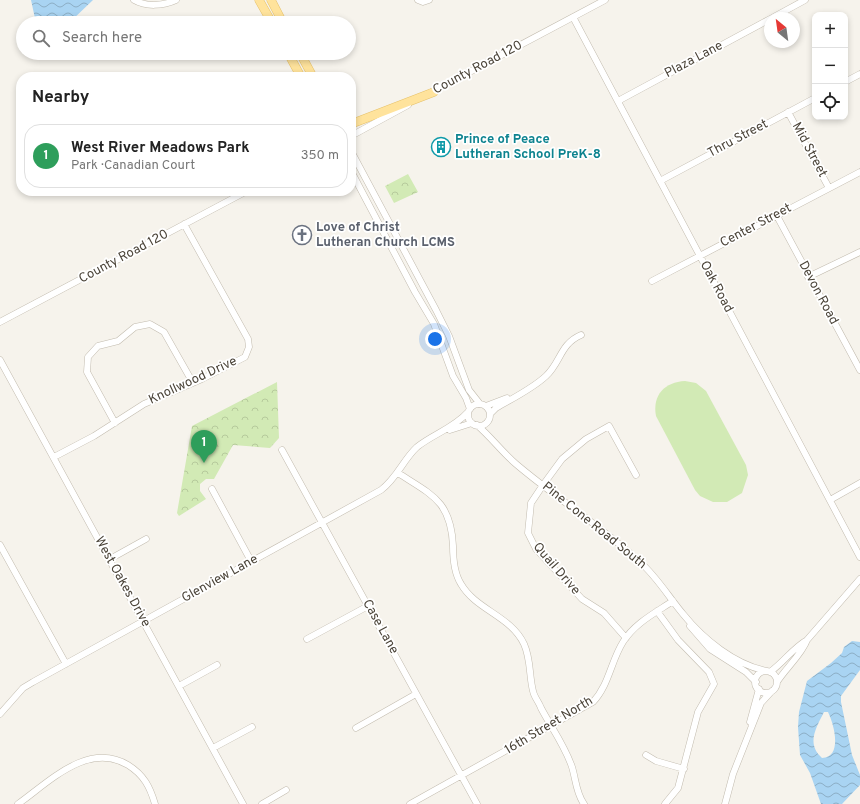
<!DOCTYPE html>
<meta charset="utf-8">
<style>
:root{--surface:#fff;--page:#f2f2f2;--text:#222;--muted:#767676;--line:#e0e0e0;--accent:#1a73e8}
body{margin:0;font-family:Overpass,sans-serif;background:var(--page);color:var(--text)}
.controls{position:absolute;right:12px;top:12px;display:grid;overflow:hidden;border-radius:8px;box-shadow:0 2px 6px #0003}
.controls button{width:36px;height:36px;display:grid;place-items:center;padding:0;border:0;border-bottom:1px solid var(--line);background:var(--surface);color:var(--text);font:20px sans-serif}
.compass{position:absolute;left:764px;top:12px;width:36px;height:36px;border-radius:50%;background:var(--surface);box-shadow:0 2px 6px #0003;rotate:331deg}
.you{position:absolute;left:435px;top:339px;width:14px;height:14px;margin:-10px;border:3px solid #fff;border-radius:50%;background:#1a73e8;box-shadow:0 0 0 6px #1a73e833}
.badge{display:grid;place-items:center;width:26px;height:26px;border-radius:50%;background:var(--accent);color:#fff;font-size:13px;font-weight:700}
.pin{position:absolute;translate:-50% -33px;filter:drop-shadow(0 1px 2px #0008)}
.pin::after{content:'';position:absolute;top:21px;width:14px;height:12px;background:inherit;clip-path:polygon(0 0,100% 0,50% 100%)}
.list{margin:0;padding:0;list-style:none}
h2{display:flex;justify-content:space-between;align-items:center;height:52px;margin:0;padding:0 16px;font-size:17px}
h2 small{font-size:13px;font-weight:400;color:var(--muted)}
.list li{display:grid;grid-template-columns:26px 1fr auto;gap:12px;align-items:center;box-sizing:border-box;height:64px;margin:0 8px 8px;padding:0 8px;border:1px solid var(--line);border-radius:16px}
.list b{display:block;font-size:15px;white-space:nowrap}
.list p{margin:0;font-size:13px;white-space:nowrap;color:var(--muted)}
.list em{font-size:13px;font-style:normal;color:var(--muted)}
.icon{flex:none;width:22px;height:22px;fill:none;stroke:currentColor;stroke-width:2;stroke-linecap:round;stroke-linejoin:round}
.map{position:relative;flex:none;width:860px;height:804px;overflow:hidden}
.search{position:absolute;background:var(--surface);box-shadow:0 2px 6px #0003;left:16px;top:16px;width:340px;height:44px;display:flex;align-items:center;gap:10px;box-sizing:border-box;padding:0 14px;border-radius:22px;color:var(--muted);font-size:15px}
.panel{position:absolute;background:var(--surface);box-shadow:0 2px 6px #0003;left:16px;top:72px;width:340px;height:124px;border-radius:16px}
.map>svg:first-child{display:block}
.green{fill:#d2eab5}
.forest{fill:url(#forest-crowns)}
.water{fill:url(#water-waves);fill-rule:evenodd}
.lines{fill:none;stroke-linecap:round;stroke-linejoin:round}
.minor-casing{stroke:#c2bbae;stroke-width:7}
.major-casing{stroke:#e6c16a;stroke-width:9}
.minor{stroke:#fff;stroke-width:6}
.major{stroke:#ffe39c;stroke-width:8}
.labels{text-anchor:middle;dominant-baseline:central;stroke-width:3.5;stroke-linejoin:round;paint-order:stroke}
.street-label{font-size:13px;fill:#4b4439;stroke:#fff}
.culture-label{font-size:13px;font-weight:bold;fill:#0d838f;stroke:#fff;text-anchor:start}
.worship-label{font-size:13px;font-weight:bold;fill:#5b616d;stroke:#fff;text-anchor:start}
</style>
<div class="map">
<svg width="860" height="804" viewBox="0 0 860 804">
<defs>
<pattern id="forest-crowns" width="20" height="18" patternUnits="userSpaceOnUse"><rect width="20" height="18" fill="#d2eab5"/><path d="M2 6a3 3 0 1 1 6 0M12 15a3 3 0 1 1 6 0" fill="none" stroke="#b6ca9c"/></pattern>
<pattern id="water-waves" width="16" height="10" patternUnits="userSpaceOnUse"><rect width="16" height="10" fill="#a9d4f2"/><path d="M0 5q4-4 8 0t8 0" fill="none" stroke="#8caec5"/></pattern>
</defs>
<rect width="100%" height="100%" fill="#f6f3ec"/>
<path class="green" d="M685 381 696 383 706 391 746 465 748 475 742 493 727 502H713L700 496 695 490 656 416C652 395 665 382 685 381Z"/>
<path class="forest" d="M408 174 418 192 394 203 385 186Z
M277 382 279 438 270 448 233 445 214 479H206L200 484V491L206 499 179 516 177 513 192 426Z"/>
<path class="water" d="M31 0H93L69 23H36Z
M852 641 860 642V670L841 696V702L852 755 860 775V785L842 804H821L810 773 800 755 798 727 799 712 807 681 831 663 842 653 844 647ZM828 712C834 724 843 757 822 758 806 744 816 728 824 712Z"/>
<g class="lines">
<g class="minor-casing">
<path id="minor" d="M134 0C146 7 163 6 176 0
M418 0 423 2 429 0
M573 17 860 557
M772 18 805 0
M845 82 860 74
M430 93 605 0
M618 101 770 19
M788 112 829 188
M351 136 408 105
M351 151 436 310 449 336 469 390 480 404
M351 171 415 292 434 324 453 376 466 398 470 409
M660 181 815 98
M777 216 860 370
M808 277 860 252
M652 281 860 172
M0 322 247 191
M0 360 243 804
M468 415a11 11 0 1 1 22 0a11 11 0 1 1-22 0Z
M486 406 507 398
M490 414 496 408C513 398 532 389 546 376 561 362 560 344 581 335
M115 423 87 372 88 357 98 346 118 341 135 327 150 324 164 332 193 383
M477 425C491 437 502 452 516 464 556 498 601 526 640 562 657 577 668 596 683 614 703 639 735 665 767 671
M450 430 472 423
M282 450 477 804
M54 457 94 436 144 404 202 379 245 357 249 347 248 339 184 224
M398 473C432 495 451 501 453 546 453 558 454 573 461 584 476 610 511 616 524 644 531 659 529 676 533 691 534 697 539 702 541 708 551 727 565 746 572 767 576 780 576 793 584 804
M212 489 251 561
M830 500 860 483
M0 545 66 664
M110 559 146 539
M657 611 678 640 709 672 714 684 698 712 678 788 665 804
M690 626 710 649 746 672 756 682
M626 638 604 613 582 599 536 549 528 533 531 503 543 485 562 459 586 439 609 426 636 475
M307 639 368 606
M755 682a11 11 0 1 1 22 0a11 11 0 1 1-22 0Z
M770 672C784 662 793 648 807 640L860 579
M777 682C786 668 802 654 807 640
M179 686 217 665
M0 714 23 688 33 682 381 490C397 478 403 460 417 447 433 434 454 428 468 412
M750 722 759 689
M356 728 416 694
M213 748 252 727
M646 755 656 761 684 769
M18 804C49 782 88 741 128 765 144 775 150 787 155 804
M262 804 286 790
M410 804 593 702C609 685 611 661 623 642 635 623 655 613 673 601
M725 804 733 774 761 703 772 691"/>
</g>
<g class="major-casing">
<path id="major" d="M259 0 272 23
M271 0 283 23
M288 53 301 77
M300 53 313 77
M351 124 434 92"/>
</g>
<use href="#minor" class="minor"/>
<use href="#major" class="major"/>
</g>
<defs>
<g id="building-ring" transform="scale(1)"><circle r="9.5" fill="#fff" stroke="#0f9aa8" stroke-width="1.5"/><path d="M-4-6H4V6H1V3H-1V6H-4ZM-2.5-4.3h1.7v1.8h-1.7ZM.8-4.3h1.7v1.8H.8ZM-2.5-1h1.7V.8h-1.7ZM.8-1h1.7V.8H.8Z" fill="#0f9aa8"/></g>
<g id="church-ring" transform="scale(1)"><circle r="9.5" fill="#fff" stroke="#6b7280" stroke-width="1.5"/><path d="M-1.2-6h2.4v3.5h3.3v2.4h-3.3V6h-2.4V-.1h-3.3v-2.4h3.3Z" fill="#6b7280"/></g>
</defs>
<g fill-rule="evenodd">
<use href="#building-ring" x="441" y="147"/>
<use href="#church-ring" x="302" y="235"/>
</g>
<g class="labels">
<g class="street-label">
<text transform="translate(694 60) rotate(-28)">Plaza Lane</text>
<text transform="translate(478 68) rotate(-28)">County Road 120</text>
<text transform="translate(738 139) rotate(-28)">Thru Street</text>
<text transform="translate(809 150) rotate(62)">Mid Street</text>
<text transform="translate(756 226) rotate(-28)">Center Street</text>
<text transform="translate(124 257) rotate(-28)">County Road 120</text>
<text transform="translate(716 287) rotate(62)">Oak Road</text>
<text transform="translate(818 293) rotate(62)">Devon Road</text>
<text transform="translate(193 381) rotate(-25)">Knollwood Drive</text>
<text transform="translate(594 526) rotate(39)">Pine Cone Road South</text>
<text transform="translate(556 569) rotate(49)">Quail Drive</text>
<text transform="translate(220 579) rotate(-29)">Glenview Lane</text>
<text transform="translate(122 582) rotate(61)">West Oakes Drive</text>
<text transform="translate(380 627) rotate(61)">Case Lane</text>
<text transform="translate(549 726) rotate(-31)">16th Street North</text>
</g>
<g class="culture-label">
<text x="455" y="140">Prince of Peace<tspan x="455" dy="15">Lutheran School PreK-8</tspan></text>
</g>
<g class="worship-label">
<text x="316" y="228">Love of Christ<tspan x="316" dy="15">Lutheran Church LCMS</tspan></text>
</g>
</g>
</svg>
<div class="controls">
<button>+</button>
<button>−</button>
<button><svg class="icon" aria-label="locate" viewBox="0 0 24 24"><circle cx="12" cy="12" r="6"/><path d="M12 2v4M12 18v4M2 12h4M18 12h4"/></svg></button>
</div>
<svg class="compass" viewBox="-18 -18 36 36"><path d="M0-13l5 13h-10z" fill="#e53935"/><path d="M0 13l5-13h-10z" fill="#767676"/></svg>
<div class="you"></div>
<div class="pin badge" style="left:204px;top:463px;background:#2e9e5b">1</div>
<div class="search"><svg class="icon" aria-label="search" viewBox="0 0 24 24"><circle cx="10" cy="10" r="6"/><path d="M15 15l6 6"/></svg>Search here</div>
<section class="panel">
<h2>Nearby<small></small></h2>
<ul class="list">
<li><span class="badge" style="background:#2e9e5b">1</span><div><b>West River Meadows Park</b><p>Park · Canadian Court</p></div><em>350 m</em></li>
</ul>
</section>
</div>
